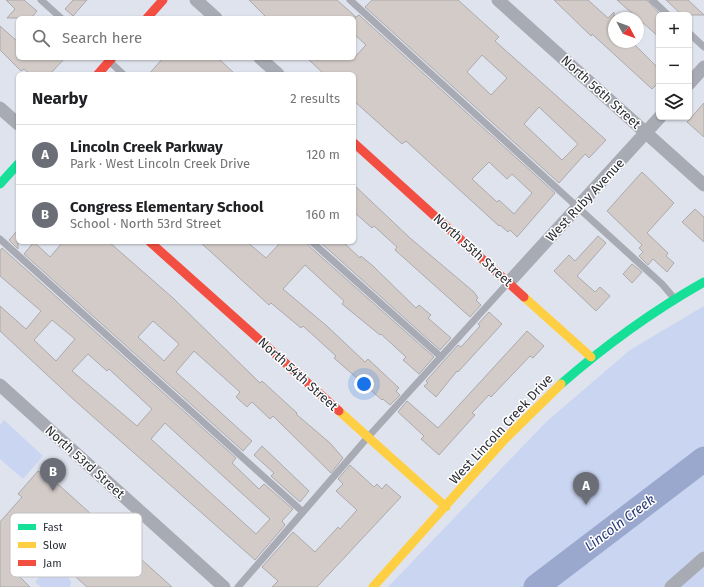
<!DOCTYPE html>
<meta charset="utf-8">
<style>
:root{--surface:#fff;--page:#f2f2f2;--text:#202124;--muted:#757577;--line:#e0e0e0;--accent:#6b6e76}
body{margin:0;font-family:"Fira Sans",sans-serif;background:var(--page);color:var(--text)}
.controls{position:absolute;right:12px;top:12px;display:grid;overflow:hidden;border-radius:6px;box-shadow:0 1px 3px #0004}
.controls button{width:36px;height:36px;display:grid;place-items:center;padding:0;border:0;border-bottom:1px solid var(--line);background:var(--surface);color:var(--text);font:20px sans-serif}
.compass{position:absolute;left:608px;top:12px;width:36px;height:36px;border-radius:50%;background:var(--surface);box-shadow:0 1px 3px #0004;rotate:131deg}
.you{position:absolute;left:364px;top:384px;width:14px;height:14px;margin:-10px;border:3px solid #fff;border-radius:50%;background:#1a73e8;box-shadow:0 0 0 6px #1a73e833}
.badge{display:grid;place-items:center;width:26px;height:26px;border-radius:50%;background:var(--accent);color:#fff;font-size:13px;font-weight:700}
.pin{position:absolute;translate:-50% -33px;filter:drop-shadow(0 1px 2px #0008)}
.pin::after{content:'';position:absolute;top:21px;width:14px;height:12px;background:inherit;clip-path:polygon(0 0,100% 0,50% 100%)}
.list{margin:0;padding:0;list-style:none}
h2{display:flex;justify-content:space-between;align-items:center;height:52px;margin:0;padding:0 16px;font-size:17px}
h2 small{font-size:13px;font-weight:400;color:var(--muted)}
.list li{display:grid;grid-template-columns:26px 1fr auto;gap:12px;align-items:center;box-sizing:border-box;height:60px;padding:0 16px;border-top:1px solid var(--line)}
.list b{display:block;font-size:15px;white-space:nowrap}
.list p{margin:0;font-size:13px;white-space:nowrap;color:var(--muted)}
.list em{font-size:13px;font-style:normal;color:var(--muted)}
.icon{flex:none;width:22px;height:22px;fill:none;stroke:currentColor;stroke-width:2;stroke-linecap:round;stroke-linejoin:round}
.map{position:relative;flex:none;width:704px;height:587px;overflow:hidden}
.search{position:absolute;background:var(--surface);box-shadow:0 1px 3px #0004;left:16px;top:16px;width:340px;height:44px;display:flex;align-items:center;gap:10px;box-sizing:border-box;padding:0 14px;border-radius:6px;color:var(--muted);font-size:15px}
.panel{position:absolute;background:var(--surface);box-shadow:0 1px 3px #0004;left:16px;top:72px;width:340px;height:172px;border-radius:6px}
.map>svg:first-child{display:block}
.green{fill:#cad5f2}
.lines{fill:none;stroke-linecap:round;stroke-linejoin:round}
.river{stroke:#9aa8cd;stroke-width:25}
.building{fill:#d3cbc8;stroke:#abaaac;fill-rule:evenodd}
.lane{stroke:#a8abb3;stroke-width:7}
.street{stroke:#a8abb3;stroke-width:13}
.fast{stroke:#16e098;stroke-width:9}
.slow{stroke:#ffcf43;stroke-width:9}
.jam{stroke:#f24e42;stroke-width:9}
.labels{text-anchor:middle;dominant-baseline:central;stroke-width:3;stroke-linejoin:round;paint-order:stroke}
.street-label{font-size:13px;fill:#2c2f36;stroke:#fff}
.water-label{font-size:14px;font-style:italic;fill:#293a77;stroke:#fff}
.key{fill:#fff;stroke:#c0c1c3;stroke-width:1}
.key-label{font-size:11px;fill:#2c2f36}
</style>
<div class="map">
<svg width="704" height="587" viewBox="0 0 704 587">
<rect width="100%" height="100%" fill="#dfe3ed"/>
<path class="green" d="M704 306V587H388L546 422 630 350Z
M4 420 43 456 23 479 0 459V425Z
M48 571 64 573 71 581 70 587H41L35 582 44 572Z"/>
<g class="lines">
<path class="river" d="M536 587 704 459"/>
</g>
<path class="building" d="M6 0H24L37 11 31 18H7L15 9Z
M73 0H87L73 16 65 9Z
M249 0H337L356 17 359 15 555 193 517 237 510 230 508 232 500 225 499 226 406 141 402 144 354 101V74H324L307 58H354L366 45 354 34V20L356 18H267ZM489 162 507 179 512 174 532 193 514 214 499 200 497 202 472 179Z
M372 0H458L499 37 495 41 606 140 589 158 585 154 559 183 365 7ZM482 55 507 78 491 95 467 72ZM539 107 578 144 562 160 524 124Z
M554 0H588L608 18 614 12V42H632L659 69V82L652 89 592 34 591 36Z
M617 0H647L659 13V37Z
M666 0H688L704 15H682Z
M0 26 18 42V58H65L50 74H30L24 69 21 71 0 50Z
M163 58H218L235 74H149Z
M704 103V137L687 122Z
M642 172 674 203 647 233 668 253 666 256 674 263 667 272 653 259 648 265 639 256 643 252 639 248 642 245 607 211Z
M354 185 410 238 474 292 478 298 476 300 481 305 470 317 395 250 397 247 374 226 372 228 354 212Z
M695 209 704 217V242L682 222Z
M18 230V249L9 240Z
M598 236 606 243 577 276 595 292 600 287 610 296 596 311 554 271 569 255 575 261Z
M34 242 50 257 63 242H109L173 298 260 383 262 381 297 413 296 414 330 443 343 458 331 473 273 416 270 419 252 402 247 407 236 397 240 392 194 351 176 372 252 441 243 451 24 254ZM153 321 179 344 164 361 138 337Z
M200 242H247L266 258 281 242H307L309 246 434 357 419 374 403 360 406 357 381 334 380 335 342 304 344 301 305 265 283 289 328 327 365 362 368 359 399 388 396 391 400 395 390 405 383 399 382 400 334 358 336 356 303 326 301 328 271 303 269 305Z
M320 242H343L360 258 361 256 373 266 416 308 419 305 431 315 428 318 451 338 440 350Z
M2 248 236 458 232 463 259 489 264 484 293 509 282 521 285 525 255 560 73 399 0 331V306L26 329 41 311 0 276V251ZM52 320 75 339 56 361 34 340ZM88 354 107 371 109 369 152 409 137 426 72 371ZM165 423 270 519 256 534 151 439Z
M632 264 642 272 632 283 623 274Z
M489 312 502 324 458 372 457 371 436 397 424 386 428 383 426 381 458 345 461 347 480 326 478 324Z
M527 331 544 346 533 358 530 356 491 397 489 395 472 413 475 415 439 455 421 439 424 436 398 412 407 401 438 428Z
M262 446 309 491 300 502 271 476 274 473 254 455Z
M350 465 374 487 377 484 382 489 386 484 401 497 317 587H272L278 581 262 567 293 532 315 552 338 527 340 529 357 510 336 491 343 484 338 479Z
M38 471 60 486 172 587H87L45 549 20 577 30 587H0V522L22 497 18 494Z"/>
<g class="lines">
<path class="lane" d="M41 0 61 18
M350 0 662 284 674 298
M652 0 668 15
M689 33 704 47
M110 62 123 74
M0 239 303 512
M312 242 441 357
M238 587 368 437 507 284"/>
<path class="street" d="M196 0 216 18
M498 0 704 185
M260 58 278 74
M689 84 704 67
M0 108 18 124
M509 282 660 117
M0 385 224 587
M671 587 704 558"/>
<path class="fast" d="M0 184 18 164
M561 384C607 344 651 312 704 282"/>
<path class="slow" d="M524 297 591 357
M339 411 446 507
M373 587 505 439 561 384"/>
<path class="jam" d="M147 18 163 0
M98 74 112 58
M354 143 524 297
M150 242 339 411"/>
</g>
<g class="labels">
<g class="street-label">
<text transform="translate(601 92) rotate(42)">North 56th Street</text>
<text transform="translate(585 200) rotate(-47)">West Ruby Avenue</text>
<text transform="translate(473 250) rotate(42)">North 55th Street</text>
<text transform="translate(298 374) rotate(42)">North 54th Street</text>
<text transform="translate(501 429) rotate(-47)">West Lincoln Creek Drive</text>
<text transform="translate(85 462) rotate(42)">North 53rd Street</text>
</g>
<g class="water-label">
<text transform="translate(620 523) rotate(-37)">Lincoln Creek</text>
</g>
</g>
<rect x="10" y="513" width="132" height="64" rx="6" class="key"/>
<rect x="18" y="524" width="18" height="6" fill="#16e098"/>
<rect x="18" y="542" width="18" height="6" fill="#ffcf43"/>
<rect x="18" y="560" width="18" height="6" fill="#f24e42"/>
<g class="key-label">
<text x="43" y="531">Fast</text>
<text x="43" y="549">Slow</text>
<text x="43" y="567">Jam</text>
</g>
</svg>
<div class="controls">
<button>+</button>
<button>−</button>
<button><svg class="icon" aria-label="layers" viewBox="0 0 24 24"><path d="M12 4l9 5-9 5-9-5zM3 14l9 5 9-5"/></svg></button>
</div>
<svg class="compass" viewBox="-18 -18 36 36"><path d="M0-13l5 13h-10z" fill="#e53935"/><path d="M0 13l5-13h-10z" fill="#757577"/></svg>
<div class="you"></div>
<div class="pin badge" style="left:586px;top:505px">A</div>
<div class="pin badge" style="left:53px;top:491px">B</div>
<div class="search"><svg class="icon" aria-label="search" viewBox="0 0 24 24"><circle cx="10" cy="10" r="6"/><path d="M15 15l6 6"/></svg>Search here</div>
<section class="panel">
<h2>Nearby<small>2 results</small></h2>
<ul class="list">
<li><span class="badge">A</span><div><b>Lincoln Creek Parkway</b><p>Park · West Lincoln Creek Drive</p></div><em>120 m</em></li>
<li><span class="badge">B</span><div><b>Congress Elementary School</b><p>School · North 53rd Street</p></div><em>160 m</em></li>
</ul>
</section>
</div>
